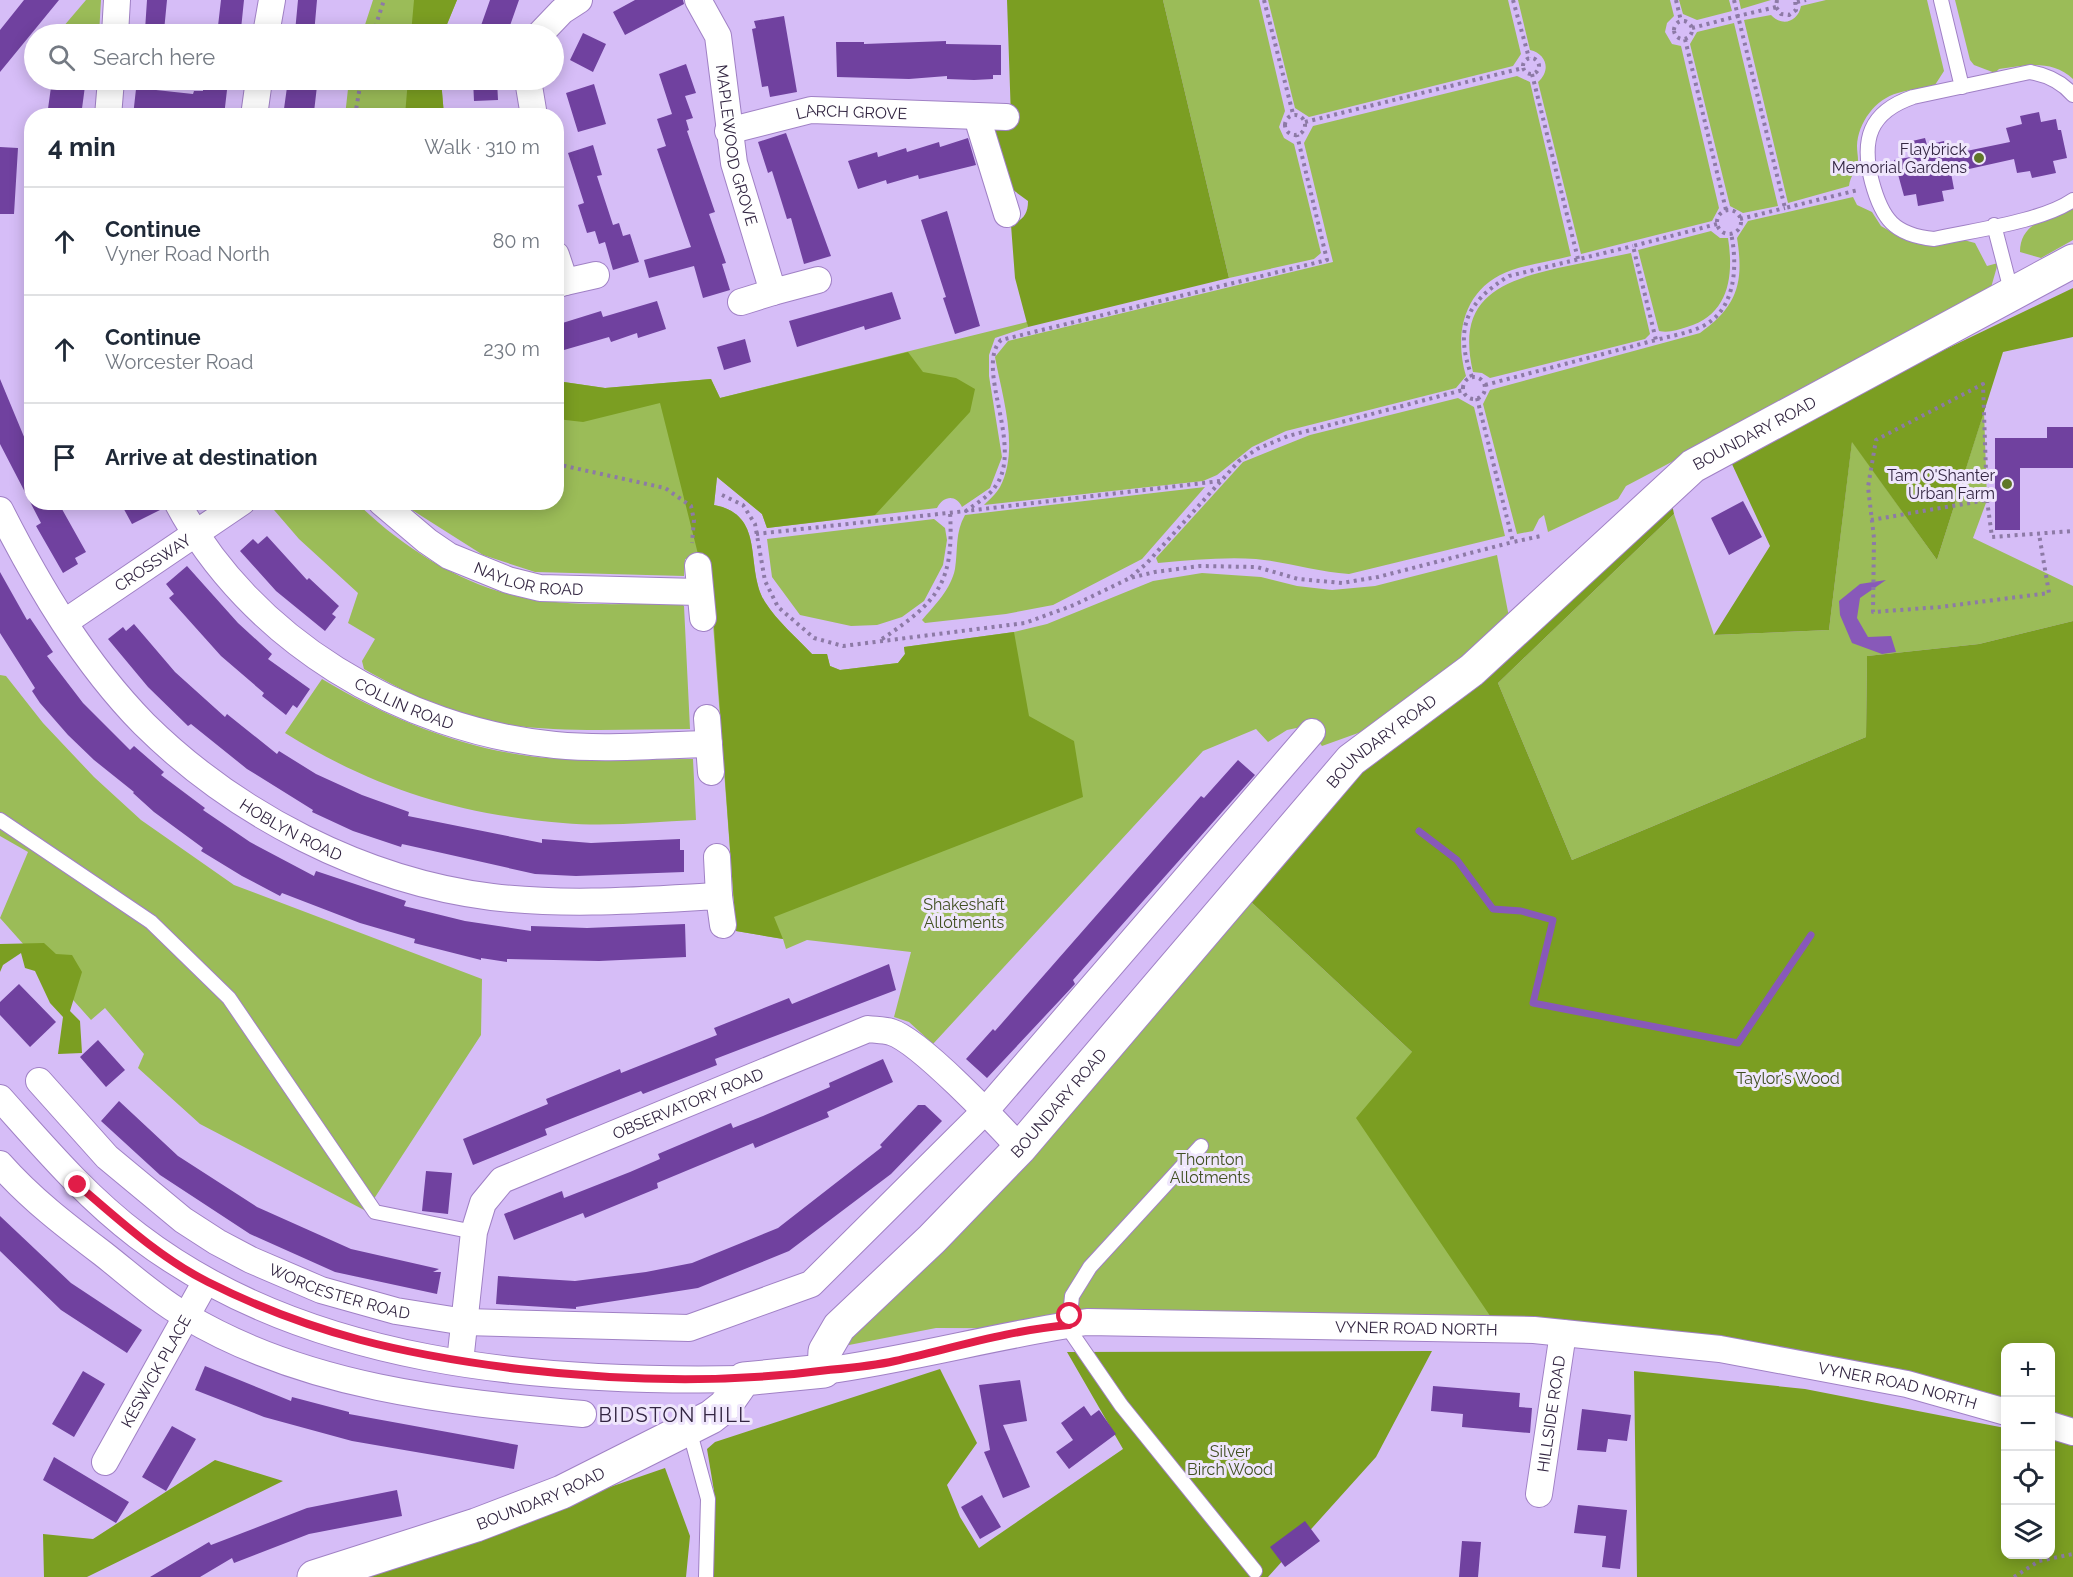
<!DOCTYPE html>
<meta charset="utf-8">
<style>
:root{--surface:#fff;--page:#f6f6f7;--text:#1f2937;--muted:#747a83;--line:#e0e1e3}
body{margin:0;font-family:Raleway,sans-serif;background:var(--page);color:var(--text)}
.controls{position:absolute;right:18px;bottom:18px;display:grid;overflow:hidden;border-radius:12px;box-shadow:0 3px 15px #0003}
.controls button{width:54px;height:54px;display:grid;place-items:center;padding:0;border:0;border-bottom:2px solid var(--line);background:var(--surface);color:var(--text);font:30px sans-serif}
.stop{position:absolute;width:18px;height:18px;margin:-14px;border:4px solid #e11d48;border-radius:50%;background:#fff}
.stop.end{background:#e11d48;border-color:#fff;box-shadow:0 2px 6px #0008}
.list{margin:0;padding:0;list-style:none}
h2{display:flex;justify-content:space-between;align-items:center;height:78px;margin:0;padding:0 24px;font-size:26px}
h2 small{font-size:20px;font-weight:400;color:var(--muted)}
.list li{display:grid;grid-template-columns:39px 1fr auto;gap:18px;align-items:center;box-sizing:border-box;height:108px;padding:0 24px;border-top:2px solid var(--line)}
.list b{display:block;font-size:22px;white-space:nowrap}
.list p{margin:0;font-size:20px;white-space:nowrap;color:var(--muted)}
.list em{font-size:20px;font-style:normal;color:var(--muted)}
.icon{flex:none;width:33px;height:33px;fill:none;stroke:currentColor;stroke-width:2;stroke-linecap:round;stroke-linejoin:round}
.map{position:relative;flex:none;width:2073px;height:1577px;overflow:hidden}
.search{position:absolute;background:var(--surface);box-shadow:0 3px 15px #0003;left:24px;top:24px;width:540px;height:66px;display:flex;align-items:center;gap:15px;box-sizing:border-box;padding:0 21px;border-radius:33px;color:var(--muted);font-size:22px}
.panel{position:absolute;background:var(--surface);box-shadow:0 3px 15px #0003;left:24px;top:108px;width:540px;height:402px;border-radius:24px}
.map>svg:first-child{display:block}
.green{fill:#9bbc58}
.forest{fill:#7b9e22}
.water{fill:#8859b9}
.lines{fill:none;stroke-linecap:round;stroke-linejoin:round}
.stream{stroke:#8859b9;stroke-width:7}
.building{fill:#70419f}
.lane-casing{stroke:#a081c5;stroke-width:16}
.street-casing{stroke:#a081c5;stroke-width:28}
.secondary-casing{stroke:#a081c5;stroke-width:35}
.path{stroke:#8d7aa6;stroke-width:4;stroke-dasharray:3 4.5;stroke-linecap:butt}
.lane{stroke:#fff;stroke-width:14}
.street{stroke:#fff;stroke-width:26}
.secondary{stroke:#fff;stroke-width:33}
.route{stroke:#e11d48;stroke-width:8}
.poi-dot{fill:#5f7729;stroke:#efe6fc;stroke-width:2}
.labels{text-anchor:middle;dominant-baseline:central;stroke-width:6;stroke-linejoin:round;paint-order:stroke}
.street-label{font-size:16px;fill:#332642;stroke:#efe6fc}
.poi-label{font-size:16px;fill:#332642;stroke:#efe6fc;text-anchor:end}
.park-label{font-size:16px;fill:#415022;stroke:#efe6fc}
.quarter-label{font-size:20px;letter-spacing:1.5px;fill:#332642;stroke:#efe6fc}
</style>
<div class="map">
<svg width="2073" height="1577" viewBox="0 0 2073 1577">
<rect width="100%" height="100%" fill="#d6bdf7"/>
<path class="green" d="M86 0H101L99 34H57Z
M373 0H457L443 34H362Z
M1163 0H1259L1285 111 1279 127 1284 138 1294 144 1321 253 1314 259 1229 278Z
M1268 0H1508L1521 54 1513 66 1309 117 1295 108Z
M1518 0H1670L1674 16 1667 23 1665 32 1672 44 1681 46 1719 208 1712 221 1581 254 1538 82C1551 71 1547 54 1530 50Z
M1679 0H1729L1732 11 1697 20 1683 14Z
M1739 0H1771L1741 9Z
M1826 0H1927L1944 71 1935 85C1923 89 1910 89 1898 93 1875 99 1858 123 1857 146 1857 151 1858 156 1858 160 1858 168 1850 176 1849 186L1788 203 1744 20 1771 15C1782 27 1798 22 1801 6Z
M1955 0H2073V79C2052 59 2025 65 1999 69L1995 73 1974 65 1970 60Z
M1734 23 1778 206 1743 213 1730 206 1690 44 1697 32Z
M1517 76 1530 82 1571 256C1552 261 1531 264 1512 270 1465 286 1453 332 1466 376L1456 388 1286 431 1252 447 1217 475 1203 481 984 505C989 500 996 494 1000 487 1020 449 1002 396 995 357L1008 341 1333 262 1304 143 1313 126Z
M349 80H441L444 115 345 116Z
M1853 197 1857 205 1872 212 1881 226 1900 237 1928 246 1960 239 1975 243 1987 266 1998 263 1990 291 1981 299 1626 486 1618 499 1548 532 1544 515 1539 519 1533 531 1517 534 1483 404 1490 390 1700 333C1738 306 1744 282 1737 238L1748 221Z
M2073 209V240L2041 258 2020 252C2020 222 2049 218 2073 209Z
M1711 231 1720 238H1728C1734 276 1729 315 1687 327 1677 330 1669 333 1659 331L1638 250Z
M1631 253 1650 334 1645 339 1490 378 1482 373 1473 372C1456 300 1497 282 1558 268 1582 263 1607 258 1631 253Z
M1027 322 1028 327 995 338 989 355V376L1002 457 990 488 962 507C956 494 943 496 937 508L767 528 762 514 717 477 714 505C767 515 744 567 765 602 777 621 797 638 812 654H827L830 666 840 670 898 663 905 654 904 647 1014 632 1047 624 1153 581 1202 573 1261 577 1297 586 1332 590 1375 586 1497 555 1509 617 1449 669 1361 732 1322 746 1306 726 1287 730 1268 742 1256 729 1203 751 933 1044 909 1022 894 1017 911 952 807 940 786 949 783 939 736 931 708 557 685 559 684 576 535 572 483 555 401 503 556 502 557 381 605 388 711 379 720 398Z
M1458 398 1474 407 1505 536 1349 574C1317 572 1287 562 1256 559 1224 557 1191 560 1158 563L1156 558 1243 462 1310 435Z
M1984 411 1987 500 1973 538 2073 586V621L1979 644 1867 656 1866 737 1572 860 1498 683 1674 514 1714 635 1829 630 1852 441 1937 560Z
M1205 487 1142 559 1053 605 1006 614 925 623 922 620C935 605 951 589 955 569 958 550 955 532 965 515Z
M268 503H357C403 548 465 588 531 599 579 607 632 603 682 604L684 606 690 729C630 729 568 733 508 725 457 718 408 694 364 669L362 661 375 639 348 623 358 593 299 539Z
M934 519 945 528 947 540 943 565 924 601 902 617 877 625 851 626 800 615 772 577 767 539Z
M0 675 6 676 43 723 94 777 141 820 234 885 482 979 481 1035 366 1211 200 1124 138 1068 144 1054 105 1008 91 1020 0 918 28 852 0 836Z
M322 679C394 722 479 756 564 759 607 761 650 759 693 759L696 820C652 822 607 827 563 823 457 814 375 789 285 733Z
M1249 900 1412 1052 1499 1329 936 1328 849 1345 839 1327Z"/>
<path class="forest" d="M414 0H457L443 34H411Z
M1007 0H1163L1229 278 1028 327 1015 278 1011 225C1023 220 1028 214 1028 201L1005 184 990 142 995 131 1011 118Z
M408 80H441L444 115H405Z
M2073 288V337L2003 352 1937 560 1852 442 1829 630 1714 635 1770 546 1731 462 1821 409Z
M908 352 923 372 956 378 975 389 970 412 875 515 767 528 762 514 717 477 714 505C767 515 744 567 765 602 777 621 797 638 812 654H827L830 666 840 670 898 663 905 654 904 647 1014 632 1029 716 1074 741 1083 797 774 917 783 939 736 931 709 558H699L660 403 583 422 557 419V381L605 388 711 379 720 398Z
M1671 499 1674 514 1498 683 1572 860 1866 737 1867 656 1979 644 2073 621V1432L2051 1425 2050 1348H2006L2005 1412 1907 1384 1499 1329 1356 1118 1412 1052 1249 900 1353 773Z
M44 943 56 954 72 955 82 972 70 1011 80 1021 82 1053 58 1054 63 1017 50 1003 35 971 25 968 21 953 3 965 0 972V944Z
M1432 1351 1376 1457 1268 1577H711L714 1491 707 1449 715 1442 940 1369 977 1443 947 1485 960 1517 979 1548 1123 1449 1067 1352Z
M1634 1371 1805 1389 2005 1428 2006 1554H2050L2051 1436 2073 1441V1577H1637Z
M215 1460 283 1481 87 1577H44L43 1534 93 1539Z
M665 1468 690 1536 686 1577H349Z"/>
<path class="water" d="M1886 580 1860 598 1857 618 1868 637 1891 636 1896 652 1882 654 1852 643 1840 615 1839 601 1860 584Z"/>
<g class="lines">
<path class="stream" d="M1419 831 1457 860 1493 909 1521 911 1553 920 1533 1003 1738 1043 1811 935"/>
</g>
<path class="building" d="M24 0H59L0 72V30Z
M147 0H167L164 31 145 30Z
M221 0H244L241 29 218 26Z
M298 0H317L314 34 295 32Z
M490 0H519L507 34H478Z
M635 0H683L684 4 625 35 613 12Z
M784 16 797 92 770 97 768 86 762 87 752 29 756 28 754 21Z
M583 33 606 44 593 72 570 60Z
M946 41V44L1001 45V75H993V79L974 80 947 79V76L909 79 837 77 836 42H864V44Z
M686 64 696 93 685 96 693 118 686 120 689 130 687 131 715 212 709 214 726 263 722 264 730 290 703 298 694 266 649 278 644 260 691 247 657 149 666 146 657 119 672 114 659 74Z
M137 80H157L156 90 193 94 194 91H203V87L227 90 224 116H133Z
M288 80H306L305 84 317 86 314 112 302 111 301 116H283Z
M473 80H497L498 100 474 101Z
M61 83 85 86 81 116H47L51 87 61 89Z
M594 84 606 124 578 132 566 93Z
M2039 112 2041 122 2056 119 2058 130H2061L2067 158 2053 161 2056 173 2032 178 2030 171 2017 173 2014 159 1951 173 1954 189 1942 191 1944 201 1918 206 1916 194 1904 196 1894 160 1911 157 1908 142 1925 138 1927 145 1944 141 1947 155 2010 142 2006 128 2022 124 2020 116Z
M786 133 831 256 804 264 791 218 787 219 772 171 768 173 758 142Z
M968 138 976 165 919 179 918 175 887 184 886 180 858 189 848 161 877 152 878 157 906 148 907 152 939 142 940 147Z
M593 145 602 175 597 176 613 225 619 223 623 236 630 234 639 262 613 270 605 242 599 244 595 231 587 233 578 205 584 203 568 153Z
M0 147 18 148 14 214H0Z
M947 211 980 326 955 334 943 298 946 297 921 220Z
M892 292 901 319 865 330 864 326 797 347 789 321Z
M657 301 666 329 638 338 637 333 611 342 609 337 564 350 562 344 556 346V325L601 311 603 317Z
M745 339 751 362 724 370 717 347Z
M0 379 32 456V502H58L86 552 75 558 78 564 63 573 36 526 41 523 0 444Z
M2047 427H2073V468H2020V530H1995V438H2047Z
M1743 501 1762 537 1729 555 1711 518Z
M120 502H162L164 508 132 524Z
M267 536 307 580 309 578 339 606 332 614 336 617 325 631 276 591 240 551 253 539 258 544Z
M187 566 238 623 272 654 268 659 310 689 297 708 293 705 286 715 262 696 264 693 221 656 169 598 174 594 166 584Z
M0 572 27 620 30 618 53 652 47 656 83 703 130 750 134 746 164 772 161 775 205 808 203 810 250 842 314 876 316 871 406 901 404 906 465 921 531 931V926L587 928 685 924 686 957 599 961 507 959V962L481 958V960L414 943 415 939 360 923 282 893 280 896 242 876 201 851 203 848 154 812 133 793 134 792 94 760 68 735 40 703 32 691 35 688 0 633Z
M134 624 175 672 225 717 227 714 277 754 279 751 316 774 362 795 409 812 408 816 542 843V839L591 843 680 839V850H684V872L576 876 535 874 402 844 401 847 353 831 312 812 313 810 247 769 191 724 188 726 148 687 108 639 123 627 126 631Z
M1238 760 1255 775 1073 980 1075 984 987 1078 966 1059 993 1029 995 1031 1201 796 1204 798Z
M889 964 896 990 715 1059 717 1065 643 1094 641 1091 545 1129 547 1135 473 1165 463 1139 548 1104 546 1099 620 1069 621 1073 717 1035 714 1028 789 998 792 1004Z
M19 984 56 1022 30 1047 0 1015V1002Z
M98 1040 125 1070 106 1087 80 1057Z
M883 1059 893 1082 827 1112 829 1117 755 1148 753 1143 657 1183 658 1188 585 1218 583 1213 514 1240 504 1214 562 1191 564 1198 630 1172 660 1159 658 1154 731 1123 733 1128 763 1116 830 1087 829 1083Z
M119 1101 178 1156 257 1207 351 1249 439 1269 433 1272H441L437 1294 335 1272 250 1234 160 1175 101 1121Z
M918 1105H925L942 1121 891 1174 789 1251 698 1288 576 1307V1309L496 1304 498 1276 575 1281 646 1272 692 1263 778 1228 882 1147 880 1145Z
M426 1171 452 1173 448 1214 422 1211Z
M0 1216 71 1283 142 1330 127 1353 61 1310 0 1251Z
M205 1366 291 1401 292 1397 349 1412V1414L518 1445 514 1469 352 1441 264 1417 195 1390Z
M83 1371 105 1384 74 1437 52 1424Z
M1020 1380 1027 1421 1003 1425 1030 1487 1003 1498 984 1452 990 1450 979 1385Z
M1433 1386 1520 1393 1519 1407 1532 1408 1530 1433 1462 1427 1463 1414 1431 1411Z
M1084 1406 1091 1416 1099 1410 1116 1434 1069 1469 1056 1452 1073 1440 1061 1423Z
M1582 1409 1631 1415 1627 1441 1608 1439 1606 1452 1577 1450Z
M172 1426 196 1439 166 1491 142 1477Z
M54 1457 129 1502 116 1523 43 1480Z
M397 1490 402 1516 309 1534 234 1563 232 1558 200 1577H150L209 1542 211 1545 307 1508Z
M982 1495 1001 1527 980 1539 961 1507Z
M1578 1505 1627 1510 1620 1569 1602 1567 1606 1536 1574 1533Z
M1305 1521 1320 1541 1285 1567 1270 1547Z
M1462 1541 1481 1542 1478 1577H1459Z"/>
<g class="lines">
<g class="lane-casing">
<path id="lane" d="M1941 0 1962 87
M2073 95C2061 81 2047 75 2030 72L1913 97C1869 112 1861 140 1872 182 1882 219 1894 235 1934 239 1973 230 2041 222 2073 200
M1994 225 2008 279 2016 292
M0 820 151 922 229 998 375 1212 474 1232
M1066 1325 1121 1405 1255 1571
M1069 1325 1072 1296 1090 1267 1201 1146
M689 1429 708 1499 706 1577"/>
</g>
<g class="street-casing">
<g id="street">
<path id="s1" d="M698 0 718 36 734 163 773 292 818 280"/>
<path d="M115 34 117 0"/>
<path d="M266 34 272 0"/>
<path d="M540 34 562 11 579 0"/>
<path d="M528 80 534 116"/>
<path d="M108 116 111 80"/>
<path d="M254 116 259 80"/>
<path d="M977 117 1007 214"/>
<path id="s2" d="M728 131 811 110 1006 117"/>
<path d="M556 255 565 282 556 285"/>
<path d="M565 282 596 275"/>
<path d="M741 302 773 292"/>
<path id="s3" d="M177 502C250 640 402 730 555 745 606 750 658 745 709 744"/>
<path id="s4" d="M381 502 427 541 449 556 508 580 540 588 699 592"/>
<path id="s5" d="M0 510C38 585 84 663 144 724 236 815 364 881 492 897 568 906 643 900 719 896L723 925"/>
<path d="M698 566 703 618"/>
<path id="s6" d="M65 622 242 502"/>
<path d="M707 718 711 772"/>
<path d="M717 857 719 896"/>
<path id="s7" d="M39 1081 107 1157 183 1220 217 1242 251 1260 321 1290 396 1311 465 1322 689 1328 811 1284 986 1110 1312 732"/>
<path d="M0 1098C44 1147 85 1196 138 1236 307 1365 539 1383 744 1379"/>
<path d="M0 1164C31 1199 65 1225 102 1253 129 1274 156 1299 186 1316 305 1387 447 1402 583 1414"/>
<path id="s8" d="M460 1362 474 1232 483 1203 502 1180 868 1029C875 1030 884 1030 891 1032 920 1041 997 1123 1020 1148"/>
<path id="s9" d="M824 1371C912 1359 998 1335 1087 1322L1534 1330 1720 1349 1907 1384 2006 1412"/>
<path d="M2050 1425 2073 1432"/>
<path id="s10" d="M105 1462 206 1281"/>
<path id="s11" d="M1539 1494 1563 1333"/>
</g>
</g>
<g class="secondary-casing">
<g id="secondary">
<path id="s12" d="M314 1577 476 1525 562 1492 711 1417 725 1406 744 1379 824 1371 825 1351 839 1327 932 1239 1020 1148 1351 760 1472 670 1693 466 2073 261"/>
</g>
</g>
<path class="path" d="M1264 0 1293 114
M1513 0 1529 58
M1676 0 1681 21
M1734 0 1738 16 1776 7
M1777 0 1776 7 1781 14 1789 15 1796 10 1795 0
M1797 2 1806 0
M1674 30a9 9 0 1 1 18 0a9 9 0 1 1-18 0Z
M1692 28 1738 16 1785 208 1858 190
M373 34 384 0
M1685 39 1726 210
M1523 66a8 8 0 1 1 16 0a8 8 0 1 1-16 0Z
M1532 74 1578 259
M1285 125a10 10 0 1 1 20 0a10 10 0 1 1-20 0Z
M355 116 361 80
M1305 122 1523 68
M1717 222a12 12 0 1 1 24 0a12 12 0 1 1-24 0Z
M1740 219 1785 208
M1717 224 1633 246 1656 340C1671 336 1688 333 1701 327 1736 311 1738 266 1731 233
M1472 377C1454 329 1466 302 1509 276L1633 246
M1463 388a11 11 0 1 1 22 0a11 11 0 1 1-22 0Z
M1485 385 1656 340
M1477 398 1513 542 1541 536
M556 464 665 488 691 506 694 520 692 543
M1220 481 966 511C975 504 988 497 995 487 1025 447 974 368 1001 340L1327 260 1297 135
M722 495 743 505 755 524 765 581 778 607 814 638 843 646 1025 623 1074 605 1130 578 1155 572 1200 566 1257 567 1298 579 1342 583 1378 577 1513 542
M1987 500 1992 537 2073 531
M1871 520 1987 500 1983 384 1876 440 1868 487 1874 538 1873 612 1940 607 2049 593 2039 534
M756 534 966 511
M1131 577 1147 563 1239 461 1257 449 1288 436 1463 390
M882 639C939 601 954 582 950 512
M2014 1577 2039 1561 2073 1554"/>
<use href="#lane" class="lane"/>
<use href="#street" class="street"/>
<use href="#secondary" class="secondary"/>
</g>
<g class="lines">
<path class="route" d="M78 1185C119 1220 160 1258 208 1282 311 1334 406 1355 519 1369 622 1381 724 1384 828 1370 850 1368 873 1366 895 1361 953 1348 1010 1330 1069 1325L1070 1316"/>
</g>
<g class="poi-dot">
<circle cx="1979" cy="158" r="6"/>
<circle cx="2007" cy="484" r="6"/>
</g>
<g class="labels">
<g class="street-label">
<text stroke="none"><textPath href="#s2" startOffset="126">LARCH GROVE</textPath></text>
<text stroke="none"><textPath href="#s1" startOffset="152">MAPLEWOOD GROVE</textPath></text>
<text stroke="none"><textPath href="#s12" startOffset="1894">BOUNDARY ROAD</textPath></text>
<text stroke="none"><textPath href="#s6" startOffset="106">CROSSWAY</textPath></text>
<text stroke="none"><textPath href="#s4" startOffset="171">NAYLOR ROAD</textPath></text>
<text stroke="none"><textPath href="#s3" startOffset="310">COLLIN ROAD</textPath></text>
<text stroke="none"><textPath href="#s12" startOffset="1408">BOUNDARY ROAD</textPath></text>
<text stroke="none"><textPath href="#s5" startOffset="441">HOBLYN ROAD</textPath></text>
<text stroke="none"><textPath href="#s12" startOffset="922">BOUNDARY ROAD</textPath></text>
<text stroke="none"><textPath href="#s8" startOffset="392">OBSERVATORY ROAD</textPath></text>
<text stroke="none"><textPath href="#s7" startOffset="374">WORCESTER ROAD</textPath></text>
<text stroke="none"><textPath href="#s9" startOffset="597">VYNER ROAD NORTH</textPath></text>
<text stroke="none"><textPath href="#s10" startOffset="104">KESWICK PLACE</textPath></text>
<text stroke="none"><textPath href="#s9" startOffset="1083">VYNER ROAD NORTH</textPath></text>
<text stroke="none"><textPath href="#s11" startOffset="81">HILLSIDE ROAD</textPath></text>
<text stroke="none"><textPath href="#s12" startOffset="240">BOUNDARY ROAD</textPath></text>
</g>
<g class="poi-label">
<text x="1967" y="149">Flaybrick<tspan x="1967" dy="18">Memorial Gardens</tspan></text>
<text x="1995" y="475">Tam O'Shanter<tspan x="1995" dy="18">Urban Farm</tspan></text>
</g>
<g class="park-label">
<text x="964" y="904">Shakeshaft<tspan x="964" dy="18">Allotments</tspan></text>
<text x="1788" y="1078">Taylor's Wood</text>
<text x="1210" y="1159">Thornton<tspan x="1210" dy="18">Allotments</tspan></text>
<text x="1230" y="1451">Silver<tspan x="1230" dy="18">Birch Wood</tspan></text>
</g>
<g class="quarter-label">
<text x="675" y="1415">BIDSTON HILL</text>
</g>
</g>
</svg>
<div class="controls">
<button>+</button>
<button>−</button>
<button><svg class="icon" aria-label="locate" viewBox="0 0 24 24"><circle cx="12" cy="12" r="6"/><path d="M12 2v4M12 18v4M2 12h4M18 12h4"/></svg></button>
<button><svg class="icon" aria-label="layers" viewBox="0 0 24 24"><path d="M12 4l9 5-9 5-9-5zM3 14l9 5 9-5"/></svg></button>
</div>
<div class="stop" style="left:1070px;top:1316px"></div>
<div class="stop end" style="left:78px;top:1185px"></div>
<div class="search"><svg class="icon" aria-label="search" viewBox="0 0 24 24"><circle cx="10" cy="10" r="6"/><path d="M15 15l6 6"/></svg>Search here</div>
<section class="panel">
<h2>4 min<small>Walk · 310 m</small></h2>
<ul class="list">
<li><svg class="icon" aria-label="ahead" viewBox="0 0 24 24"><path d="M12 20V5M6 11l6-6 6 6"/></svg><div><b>Continue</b><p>Vyner Road North</p></div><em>80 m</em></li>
<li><svg class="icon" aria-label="ahead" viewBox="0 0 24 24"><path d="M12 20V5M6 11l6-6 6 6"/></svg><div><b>Continue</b><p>Worcester Road</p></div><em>230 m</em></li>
<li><svg class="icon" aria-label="arrive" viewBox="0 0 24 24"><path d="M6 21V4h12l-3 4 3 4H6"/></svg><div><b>Arrive at destination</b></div></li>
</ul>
</section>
</div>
